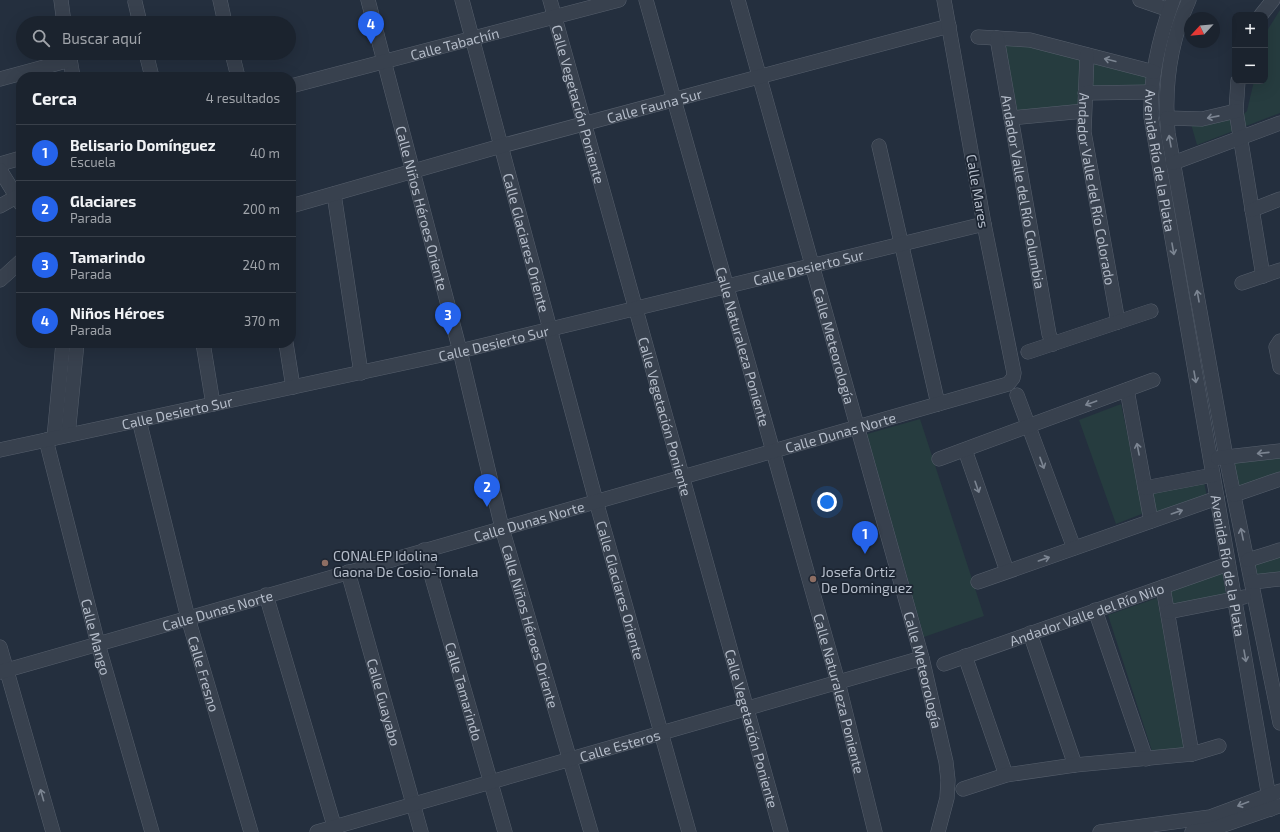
<!DOCTYPE html>
<html lang="es">
<meta charset="utf-8">
<style>
:root{--surface:#1b232e;--page:#282f3a;--text:#f1f3f6;--muted:#a0a4aa;--line:#39404a;--accent:#2563eb}
body{margin:0;font-family:"Exo 2",sans-serif;background:var(--page);color:var(--text)}
.controls{position:absolute;right:12px;top:12px;display:grid;overflow:hidden;border-radius:8px;box-shadow:0 4px 16px #0002}
.controls button{width:36px;height:36px;display:grid;place-items:center;padding:0;border:0;border-bottom:1px solid var(--line);background:var(--surface);color:var(--text);font:20px sans-serif}
.compass{position:absolute;left:1184px;top:12px;width:36px;height:36px;border-radius:50%;background:var(--surface);box-shadow:0 4px 16px #0002;rotate:244deg}
.you{position:absolute;left:827px;top:502px;width:14px;height:14px;margin:-10px;border:3px solid #fff;border-radius:50%;background:#1a73e8;box-shadow:0 0 0 6px #1a73e833}
.badge{display:grid;place-items:center;width:26px;height:26px;border-radius:50%;background:var(--accent);color:#fff;font-size:13px;font-weight:700}
.pin{position:absolute;translate:-50% -33px;filter:drop-shadow(0 1px 2px #0008)}
.pin::after{content:'';position:absolute;top:21px;width:14px;height:12px;background:inherit;clip-path:polygon(0 0,100% 0,50% 100%)}
.list{margin:0;padding:0;list-style:none}
h2{display:flex;justify-content:space-between;align-items:center;height:52px;margin:0;padding:0 16px;font-size:17px}
h2 small{font-size:13px;font-weight:400;color:var(--muted)}
.list li{display:grid;grid-template-columns:26px 1fr auto;gap:12px;align-items:center;box-sizing:border-box;height:56px;padding:0 16px;border-top:1px solid var(--line)}
.list b{display:block;font-size:15px;white-space:nowrap}
.list p{margin:0;font-size:13px;white-space:nowrap;color:var(--muted)}
.list em{font-size:13px;font-style:normal;color:var(--muted)}
.icon{flex:none;width:22px;height:22px;fill:none;stroke:currentColor;stroke-width:2;stroke-linecap:round;stroke-linejoin:round}
.map{position:relative;flex:none;width:1280px;height:832px;overflow:hidden}
.search{position:absolute;background:var(--surface);box-shadow:0 4px 16px #0002;left:16px;top:16px;width:280px;height:44px;display:flex;align-items:center;gap:10px;box-sizing:border-box;padding:0 14px;border-radius:22px;color:var(--muted);font-size:15px}
.panel{position:absolute;background:var(--surface);box-shadow:0 4px 16px #0002;left:16px;top:72px;width:280px;height:276px;border-radius:16px}
.map>svg:first-child{display:block}
.green{fill:#263c3f}
.lines{fill:none;stroke-linecap:round;stroke-linejoin:round}
.minor-casing{stroke:#565f6c;stroke-width:15}
.minor{stroke:#38414e;stroke-width:14}
.oneway{stroke:#7c8592}
.education-dot{fill:#8d6e63;stroke:#1d2633;stroke-width:1.5}
.labels{text-anchor:middle;dominant-baseline:central;stroke-width:3.5;stroke-linejoin:round;paint-order:stroke}
.street-label{font-size:14px;fill:#b4bcc9;stroke:#1d2633}
.poi-label{font-size:14px;fill:#b4bcc9;stroke:#1d2633;text-anchor:start}
</style>
<div class="map">
<svg width="1280" height="832" viewBox="0 0 1280 832">
<rect width="100%" height="100%" fill="#242f3e"/>
<path class="green" d="M1280 10V113L1197 145 1191 124 1238 119 1247 111 1254 81H1265V34Z
M1005 44H1029L1081 57 1079 106 1018 114Z
M1091 60 1148 74 1146 88 1090 89Z
M1121 404 1144 513 1116 524 1079 420Z
M920 419 984 616 924 637 867 434Z
M1280 457V474L1239 488 1233 462Z
M1204 482 1207 497 1156 514 1151 492Z
M1280 556V575L1256 578 1253 565Z
M1222 572 1226 594 1173 606 1170 590Z
M1157 598 1185 748 1152 751 1108 615Z"/>
<g class="lines">
<g class="minor-casing">
<g id="minor">
<path d="M61 0 64 23"/>
<path d="M220 0 225 23"/>
<path id="s1" d="M368 0 460 351 502 528 591 832"/>
<path id="s2" d="M462 0 596 501 689 832"/>
<path id="s3" d="M550 0 781 832"/>
<path id="s4" d="M646 0 838 682 875 832"/>
<path id="s5" d="M738 0 922 658 946 762 948 780 947 798 938 832"/>
<path d="M1140 0 1169 10"/>
<path id="s6" d="M1173 0C1159 38 1150 77 1151 117L1271 809"/>
<path d="M1189 0C1170 42 1164 88 1168 133L1226 457 1280 723"/>
<path d="M135 2 140 23"/>
<path d="M1261 15 1273 0"/>
<path d="M978 37 1030 40 1154 72"/>
<path id="s7" d="M997 38 1049 334 1053 344"/>
<path d="M69 53 73 77"/>
<path d="M146 53 152 77"/>
<path d="M232 53 238 77"/>
<path id="s8" d="M1087 55 1084 132 1118 322"/>
<path d="M0 79 70 60"/>
<path d="M1238 81 1236 111 1263 276"/>
<path id="s9" d="M291 86 619 0"/>
<path d="M1085 93 1151 92"/>
<path d="M1011 118 1084 111"/>
<path d="M1167 118 1202 119 1236 111"/>
<path d="M879 146 938 404"/>
<path d="M1173 163 1280 123"/>
<path d="M0 164 21 158"/>
<path d="M0 170 21 204"/>
<path d="M334 194 361 373"/>
<path d="M0 206 16 197"/>
<path id="s10" d="M291 206 501 146 949 26"/>
<path d="M1252 210 1280 199"/>
<path d="M0 280 21 261"/>
<path d="M1242 283 1280 270"/>
<path d="M1280 341 1276 347 1280 367"/>
<path d="M203 343 213 404"/>
<path d="M286 343 293 387"/>
<path d="M1028 352 1151 311"/>
<path d="M1127 390 1151 521"/>
<path d="M1017 395 1074 548"/>
<path id="s11" d="M139 420 188 618 251 832"/>
<path d="M68 435 77 343"/>
<path d="M54 438 63 343"/>
<path id="s12" d="M46 440 98 644 152 832"/>
<path id="s13" d="M0 450 460 351 984 224"/>
<path d="M965 450 1007 571"/>
<path d="M1218 458 1280 451"/>
<path d="M939 459 1153 380"/>
<path d="M1145 488 1213 475"/>
<path d="M1234 495 1280 479"/>
<path id="s14" d="M424 550 505 832"/>
<path d="M1248 560 1280 550"/>
<path id="s15" d="M348 572 421 832"/>
<path d="M978 582 1217 498"/>
<path d="M1252 582 1280 579"/>
<path d="M1163 587 1192 754"/>
<path d="M266 595 336 832"/>
<path d="M1095 610 1146 759"/>
<path d="M1168 612 1244 597"/>
<path d="M1030 633 1075 765"/>
<path d="M0 647 53 832"/>
<path d="M965 656 1006 775"/>
<path id="s16" d="M944 664 1228 564"/>
<path id="s17" d="M0 672 1008 384 1013 378 1014 373 984 224 944 0"/>
<path d="M963 789 1006 775 1075 765 1192 754 1219 746"/>
<path id="s18" d="M317 832 922 658"/>
<path d="M1100 832 1210 817 1280 791"/>
<path d="M1192 832 1212 829 1279 806"/>
</g>
</g>
<use href="#minor" class="minor"/>
</g>
<defs><path id="oneway-shaft" d="M-6 0H5M1.5-3L5.5 0L1.5 3" fill="none" stroke-width="1.6" stroke-linecap="round" stroke-linejoin="round"/></defs>
<g class="oneway">
<use href="#oneway-shaft" transform="translate(1110 60) rotate(-166)"/>
<use href="#oneway-shaft" transform="translate(1213 117) rotate(169)"/>
<use href="#oneway-shaft" transform="translate(1170 141) rotate(-100)"/>
<use href="#oneway-shaft" transform="translate(1173 249) rotate(80)"/>
<use href="#oneway-shaft" transform="translate(1198 296) rotate(-100)"/>
<use href="#oneway-shaft" transform="translate(1195 377) rotate(80)"/>
<use href="#oneway-shaft" transform="translate(1091 403) rotate(160)"/>
<use href="#oneway-shaft" transform="translate(1138 449) rotate(-101)"/>
<use href="#oneway-shaft" transform="translate(1263 453) rotate(174)"/>
<use href="#oneway-shaft" transform="translate(1042 463) rotate(70)"/>
<use href="#oneway-shaft" transform="translate(977 487) rotate(71)"/>
<use href="#oneway-shaft" transform="translate(1177 512) rotate(-19)"/>
<use href="#oneway-shaft" transform="translate(1242 534) rotate(-102)"/>
<use href="#oneway-shaft" transform="translate(1044 559) rotate(-19)"/>
<use href="#oneway-shaft" transform="translate(1245 656) rotate(80)"/>
<use href="#oneway-shaft" transform="translate(42 795) rotate(-106)"/>
<use href="#oneway-shaft" transform="translate(1243 804) rotate(159)"/>
</g>
<g class="education-dot">
<circle cx="325" cy="563" r="4"/>
<circle cx="813" cy="579" r="4"/>
</g>
<g class="labels">
<g class="street-label">
<text stroke="none"><textPath href="#s9" startOffset="169">Calle Tabachín</textPath></text>
<text stroke="none"><textPath href="#s3" startOffset="108">Calle Vegetación Poniente</textPath></text>
<text stroke="none"><textPath href="#s10" startOffset="377">Calle Fauna Sur</textPath></text>
<text stroke="none"><textPath href="#s6" startOffset="164">Avenida Río de la Plata</textPath></text>
<text stroke="none"><textPath href="#s8" startOffset="135">Andador Valle del Río Colorado</textPath></text>
<text transform="translate(978 191) rotate(80)">Calle Mares</text>
<text stroke="none"><textPath href="#s7" startOffset="156">Andador Valle del Río Columbia</textPath></text>
<text stroke="none"><textPath href="#s1" startOffset="215">Calle Niños Héroes Oriente</textPath></text>
<text stroke="none"><textPath href="#s2" startOffset="251">Calle Glaciares Oriente</textPath></text>
<text stroke="none"><textPath href="#s13" startOffset="829">Calle Desierto Sur</textPath></text>
<text stroke="none"><textPath href="#s13" startOffset="505">Calle Desierto Sur</textPath></text>
<text stroke="none"><textPath href="#s5" startOffset="359">Calle Meteorología</textPath></text>
<text stroke="none"><textPath href="#s4" startOffset="360">Calle Naturaleza Poniente</textPath></text>
<text stroke="none"><textPath href="#s13" startOffset="181">Calle Desierto Sur</textPath></text>
<text stroke="none"><textPath href="#s3" startOffset="432">Calle Vegetación Poniente</textPath></text>
<text stroke="none"><textPath href="#s17" startOffset="874">Calle Dunas Norte</textPath></text>
<text stroke="none"><textPath href="#s17" startOffset="550">Calle Dunas Norte</textPath></text>
<text stroke="none"><textPath href="#s6" startOffset="575">Avenida Río de la Plata</textPath></text>
<text stroke="none"><textPath href="#s2" startOffset="611">Calle Glaciares Oriente</textPath></text>
<text stroke="none"><textPath href="#s17" startOffset="226">Calle Dunas Norte</textPath></text>
<text stroke="none"><textPath href="#s16" startOffset="151">Andador Valle del Río Nilo</textPath></text>
<text stroke="none"><textPath href="#s1" startOffset="647">Calle Niños Héroes Oriente</textPath></text>
<text stroke="none"><textPath href="#s12" startOffset="203">Calle Mango</textPath></text>
<text stroke="none"><textPath href="#s5" startOffset="695">Calle Meteorología</textPath></text>
<text stroke="none"><textPath href="#s11" startOffset="262">Calle Fresno</textPath></text>
<text stroke="none"><textPath href="#s14" startOffset="147">Calle Tamarindo</textPath></text>
<text stroke="none"><textPath href="#s4" startOffset="720">Calle Naturaleza Poniente</textPath></text>
<text stroke="none"><textPath href="#s15" startOffset="135">Calle Guayabo</textPath></text>
<text stroke="none"><textPath href="#s3" startOffset="756">Calle Vegetación Poniente</textPath></text>
<text stroke="none"><textPath href="#s18" startOffset="315">Calle Esteros</textPath></text>
</g>
<g class="poi-label">
<text x="333" y="555">CONALEP Idolina<tspan x="333" dy="16">Gaona De Cosio-Tonala</tspan></text>
<text x="821" y="571">Josefa Ortiz<tspan x="821" dy="16">De Dominguez</tspan></text>
</g>
</g>
</svg>
<div class="controls">
<button>+</button>
<button>−</button>
</div>
<svg class="compass" viewBox="-18 -18 36 36"><path d="M0-13l5 13h-10z" fill="#e53935"/><path d="M0 13l5-13h-10z" fill="#a0a4aa"/></svg>
<div class="you"></div>
<div class="pin badge" style="left:865px;top:554px">1</div>
<div class="pin badge" style="left:487px;top:507px">2</div>
<div class="pin badge" style="left:448px;top:335px">3</div>
<div class="pin badge" style="left:371px;top:44px">4</div>
<div class="search"><svg class="icon" aria-label="search" viewBox="0 0 24 24"><circle cx="10" cy="10" r="6"/><path d="M15 15l6 6"/></svg>Buscar aquí</div>
<section class="panel">
<h2>Cerca<small>4 resultados</small></h2>
<ul class="list">
<li><span class="badge">1</span><div><b>Belisario Domínguez</b><p>Escuela</p></div><em>40 m</em></li>
<li><span class="badge">2</span><div><b>Glaciares</b><p>Parada</p></div><em>200 m</em></li>
<li><span class="badge">3</span><div><b>Tamarindo</b><p>Parada</p></div><em>240 m</em></li>
<li><span class="badge">4</span><div><b>Niños Héroes</b><p>Parada</p></div><em>370 m</em></li>
</ul>
</section>
</div>
